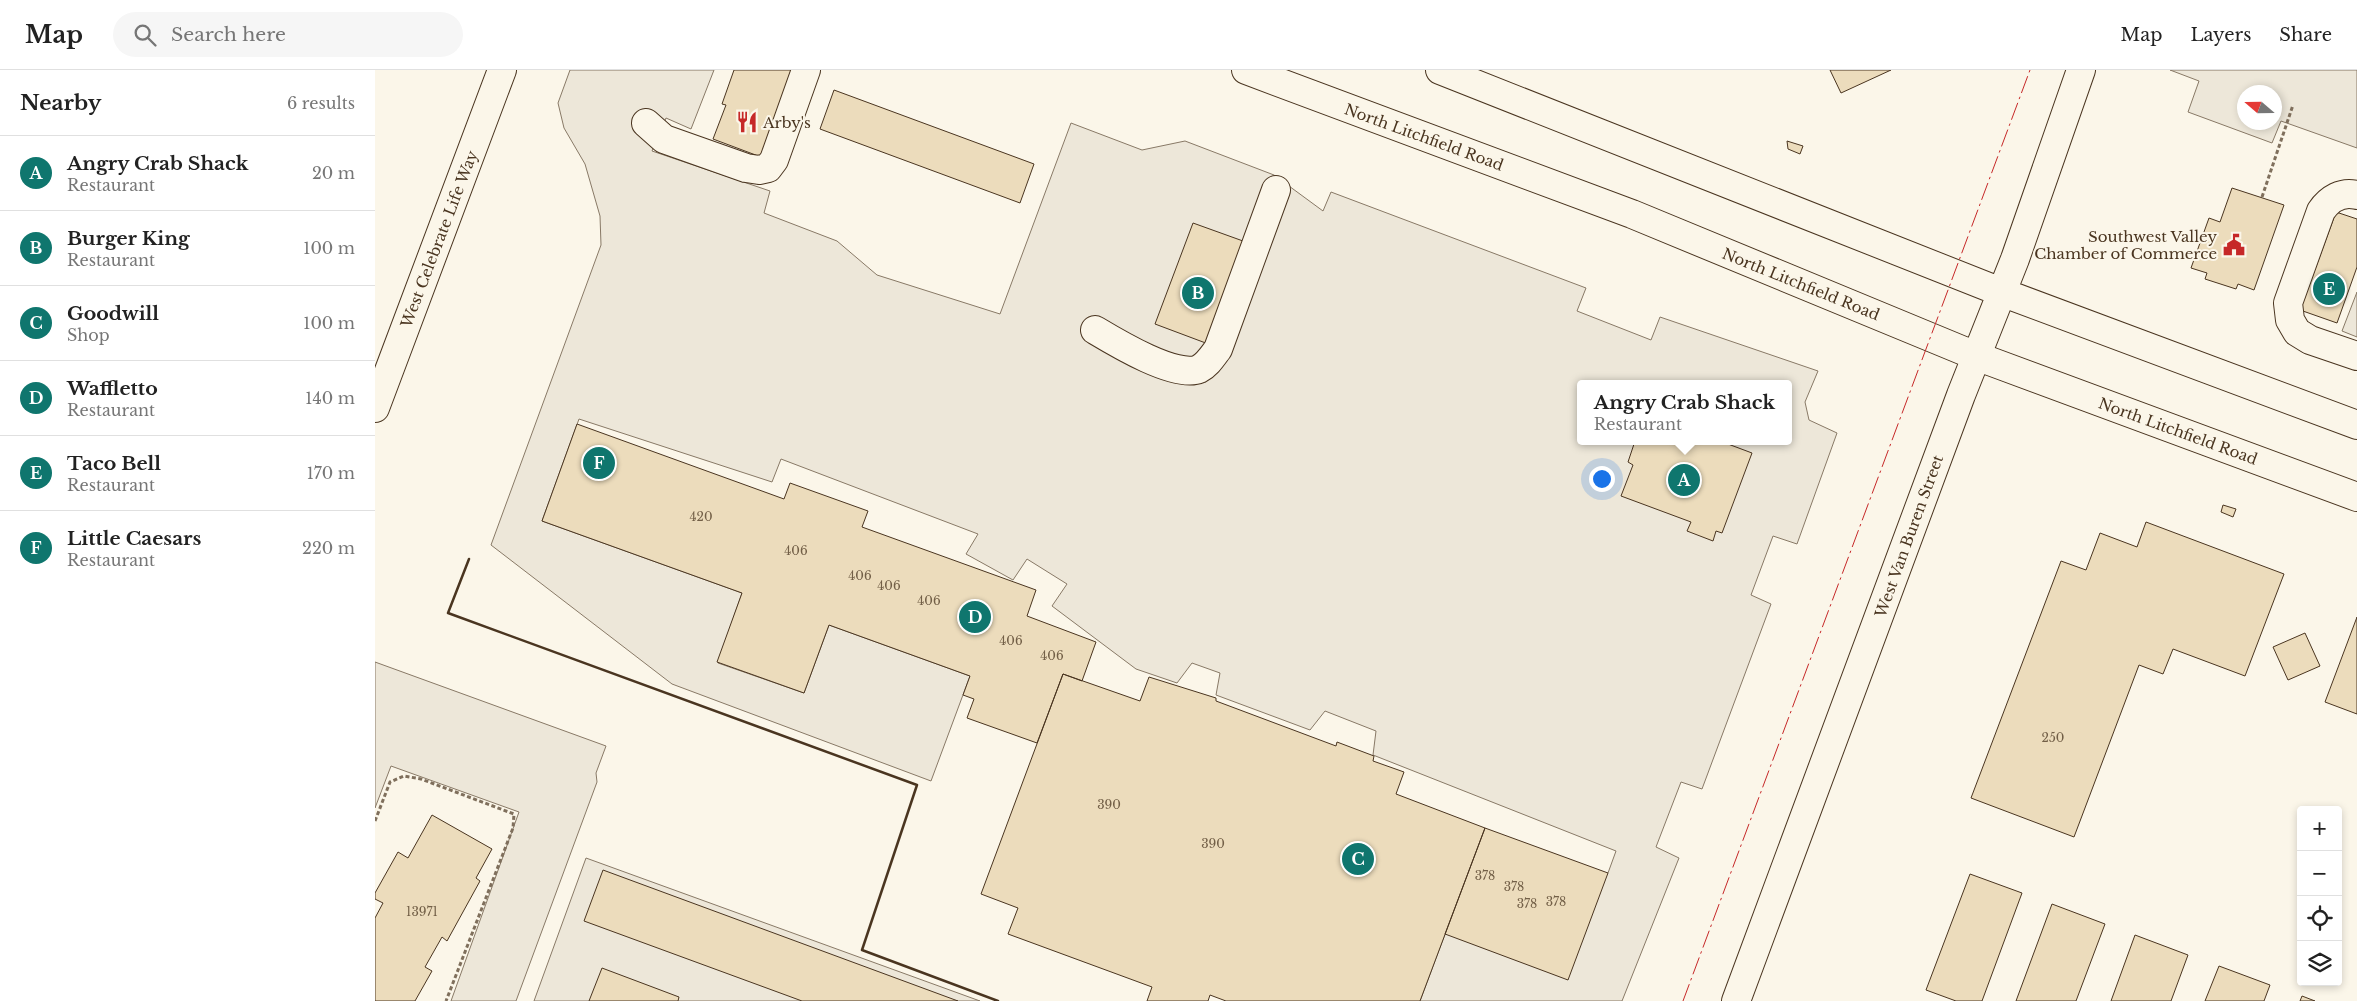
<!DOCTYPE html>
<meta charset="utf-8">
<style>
:root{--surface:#fff;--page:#f6f6f6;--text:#222;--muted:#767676;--line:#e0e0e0;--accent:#0f766e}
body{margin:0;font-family:"Libre Baskerville",serif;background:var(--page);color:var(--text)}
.controls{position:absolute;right:15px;bottom:15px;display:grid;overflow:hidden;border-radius:5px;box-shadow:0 2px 8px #0003}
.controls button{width:45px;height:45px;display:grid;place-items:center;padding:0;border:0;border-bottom:1px solid var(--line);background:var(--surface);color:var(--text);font:25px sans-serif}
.compass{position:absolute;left:1862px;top:15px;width:45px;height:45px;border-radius:50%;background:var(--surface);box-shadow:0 2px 8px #0003;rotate:290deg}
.you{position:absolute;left:1226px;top:408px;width:18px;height:18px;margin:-12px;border:4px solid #fff;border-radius:50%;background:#1a73e8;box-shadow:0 0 0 8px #1a73e833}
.badge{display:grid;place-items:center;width:32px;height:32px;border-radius:50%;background:var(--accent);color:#fff;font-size:16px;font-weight:700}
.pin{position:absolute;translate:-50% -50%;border:2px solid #fff;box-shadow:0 1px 5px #0006}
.popup{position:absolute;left:1202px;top:310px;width:215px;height:65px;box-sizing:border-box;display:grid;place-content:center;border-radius:5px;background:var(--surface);filter:drop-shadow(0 1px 4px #0005);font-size:16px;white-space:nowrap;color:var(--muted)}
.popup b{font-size:19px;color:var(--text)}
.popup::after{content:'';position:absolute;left:50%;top:100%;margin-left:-10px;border:10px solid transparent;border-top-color:var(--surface)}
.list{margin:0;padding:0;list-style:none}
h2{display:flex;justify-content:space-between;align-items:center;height:65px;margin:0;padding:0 20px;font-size:21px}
h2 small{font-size:16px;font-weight:400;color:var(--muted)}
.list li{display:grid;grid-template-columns:32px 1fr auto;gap:15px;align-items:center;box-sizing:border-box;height:75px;padding:0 20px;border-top:1px solid var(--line)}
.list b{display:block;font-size:19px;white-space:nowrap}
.list p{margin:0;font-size:16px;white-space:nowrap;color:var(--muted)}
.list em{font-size:16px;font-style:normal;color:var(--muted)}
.icon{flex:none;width:28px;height:28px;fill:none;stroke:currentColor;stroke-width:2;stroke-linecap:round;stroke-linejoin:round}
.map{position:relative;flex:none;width:1982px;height:931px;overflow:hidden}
header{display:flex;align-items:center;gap:30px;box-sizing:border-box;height:70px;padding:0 25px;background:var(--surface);border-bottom:1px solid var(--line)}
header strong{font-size:24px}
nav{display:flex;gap:28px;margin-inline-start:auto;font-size:18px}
.search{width:350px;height:45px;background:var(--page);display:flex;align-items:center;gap:12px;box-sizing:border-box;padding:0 18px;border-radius:28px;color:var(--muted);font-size:19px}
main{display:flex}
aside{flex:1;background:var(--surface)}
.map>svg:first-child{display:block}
.parking{fill:#ede7d9;stroke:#887966;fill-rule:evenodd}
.building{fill:#ecdcbc;stroke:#4a3520}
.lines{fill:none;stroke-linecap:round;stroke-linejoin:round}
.minor-casing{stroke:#4a3520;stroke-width:30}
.major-casing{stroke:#4a3520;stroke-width:30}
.path{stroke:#7f6f5c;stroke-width:3;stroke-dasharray:4 2.5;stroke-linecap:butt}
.minor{stroke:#fbf6e9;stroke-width:28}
.major{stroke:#fbf6e9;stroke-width:28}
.wall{stroke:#4a3520;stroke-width:2.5}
.power{stroke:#c62828;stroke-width:1;stroke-dasharray:18 4 2.5 4;stroke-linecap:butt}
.labels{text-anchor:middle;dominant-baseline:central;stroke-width:4;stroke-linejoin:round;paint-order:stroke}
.number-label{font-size:12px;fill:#725f47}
.poi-label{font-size:15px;fill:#4a3520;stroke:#fbf6e9;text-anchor:start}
.street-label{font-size:15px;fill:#4a3520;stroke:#fbf6e9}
</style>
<header>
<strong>Map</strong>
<div class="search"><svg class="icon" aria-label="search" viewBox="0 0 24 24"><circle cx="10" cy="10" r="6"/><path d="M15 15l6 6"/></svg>Search here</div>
<nav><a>Map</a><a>Layers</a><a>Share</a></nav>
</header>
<main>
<aside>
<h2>Nearby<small>6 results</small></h2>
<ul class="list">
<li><span class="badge">A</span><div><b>Angry Crab Shack</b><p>Restaurant</p></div><em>20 m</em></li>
<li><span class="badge">B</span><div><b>Burger King</b><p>Restaurant</p></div><em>100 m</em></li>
<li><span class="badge">C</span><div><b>Goodwill</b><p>Shop</p></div><em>100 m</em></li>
<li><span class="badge">D</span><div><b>Waffletto</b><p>Restaurant</p></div><em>140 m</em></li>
<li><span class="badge">E</span><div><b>Taco Bell</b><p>Restaurant</p></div><em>170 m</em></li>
<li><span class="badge">F</span><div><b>Little Caesars</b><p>Restaurant</p></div><em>220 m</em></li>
</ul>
</aside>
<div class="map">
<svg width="1982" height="931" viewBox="0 0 1982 931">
<rect width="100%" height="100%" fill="#fbf6e9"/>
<path class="parking" d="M195 0H339L316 59 291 48 277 81 395 121 389 143 462 171 502 205 625 244 696 53 767 80 810 71 899 105 948 141 956 122 1211 218 1202 241 1276 270 1285 247 1443 301 1430 332 1434 350 1462 363 1422 474 1398 466 1376 525 1396 534 1327 719 1306 712 1281 777 1304 788 1247 931H1045L1070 864 1233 803 1241 781 998 685 1001 661 950 641 935 660 841 625 845 603 817 593 802 613 761 599 677 536 692 514 652 489 638 510 591 484 603 464 406 389 397 412 204 349 167 451 367 523 343 593 429 623 454 555 595 606 556 711 297 614 116 475 226 175 225 146 210 94 189 58 183 33ZM1205 314H1413V371H1205Z
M1795 0H1982V78L1906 51 1897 73 1813 42 1824 11ZM1900 22V52H1870V22Z
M1982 222V267L1967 261Z
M0 592 231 676 221 703 222 712 141 931H76L144 742 16 696 0 738Z
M211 788 605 931H159Z"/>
<path class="building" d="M359 0H419L386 87 338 69 351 35 347 34Z
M1455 0H1516L1466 23Z
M459 20 659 94 645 133 445 59Z
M1412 71 1428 76 1425 84 1413 79Z
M1857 118 1909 135 1879 220 1863 214 1861 219 1830 209 1832 203 1816 198 1834 148 1845 152Z
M1961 142 1982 149V197L1962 253 1925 240Z
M818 153 868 171 836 275 780 254Z
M202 354 409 429 415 413 493 441 487 457 661 520 652 546 721 572 707 611 688 604 662 673 592 648 599 629 588 625 595 606 454 555 429 623 342 592 367 523 167 451Z
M1260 371H1345L1377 383 1347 463 1341 461 1338 471 1312 461 1316 452 1246 426 1258 395 1253 392Z
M1848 435 1861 439 1858 447 1846 442Z
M1771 452 1909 504 1870 606 1798 579 1788 604 1764 595 1699 767 1596 728 1686 491 1711 500 1725 463 1762 477Z
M1982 547V644L1950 632Z
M1930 563 1945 596 1913 610 1898 577Z
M688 604 765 631 774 607 841 628V631L961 676 962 672 999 686 998 691 1029 702 1021 724 1110 758 1045 931H851L835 925 833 931H772L777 917 633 864 643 838 606 824Z
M57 745 117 779 101 808 105 811 72 871 67 867 50 897 57 901 40 931H0V848L8 833 0 829V823L23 782 33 788Z
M1110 758 1233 803 1193 910 1070 864Z
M228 800 583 931H427L209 851Z
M1595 804 1647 823 1607 931H1581L1551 920Z
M1677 834 1730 854 1701 931H1641Z
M1760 865 1813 885 1796 931H1736Z
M1844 896 1895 915 1889 931H1830Z
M227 898 304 927 303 931H214Z
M1927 926 1940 931H1925Z"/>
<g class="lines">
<g class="minor-casing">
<path id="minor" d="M271 53 289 69 371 98 384 100 393 98 399 90 431 0
M1982 125C1967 121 1954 129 1946 141L1913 233 1915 250 1922 262 1935 270 1982 286
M720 260C740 272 801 309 824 299 832 295 837 287 843 279L901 120
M0 338 127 0"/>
</g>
<g class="major-casing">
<path id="major" d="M871 0 1257 144 1601 286 1982 427
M1065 0 1626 222 1982 355
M1361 931 1586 325 1640 189 1706 0"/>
</g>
<path class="path" d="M1887 127 1918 35
M0 751 15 712 29 706 46 709 139 744 138 758 71 931"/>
<use href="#minor" class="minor"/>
<use href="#major" class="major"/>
<path class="wall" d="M94 489 73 543 542 715 487 880 623 931"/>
<path class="power" d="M1308 931 1655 0"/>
</g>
<defs>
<g id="restaurant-bare" transform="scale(1.725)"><path d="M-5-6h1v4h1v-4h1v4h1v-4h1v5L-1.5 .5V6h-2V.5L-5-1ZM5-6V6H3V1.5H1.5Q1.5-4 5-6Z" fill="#c62828" stroke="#fbf6e9" stroke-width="2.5" paint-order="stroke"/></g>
<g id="civic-bare" transform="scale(1.725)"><path d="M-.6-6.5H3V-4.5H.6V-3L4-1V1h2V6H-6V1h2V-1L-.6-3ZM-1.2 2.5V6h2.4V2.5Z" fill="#c62828" stroke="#fbf6e9" stroke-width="2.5" paint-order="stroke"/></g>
</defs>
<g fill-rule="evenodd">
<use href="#restaurant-bare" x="372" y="52"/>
<use href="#civic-bare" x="1859" y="175"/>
</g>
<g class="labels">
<g class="number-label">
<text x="326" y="446">420</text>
<text x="421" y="480">406</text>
<text x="485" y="505">406</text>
<text x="514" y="515">406</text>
<text x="554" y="530">406</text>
<text x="636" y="570">406</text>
<text x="677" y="585">406</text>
<text x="1678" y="667">250</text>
<text x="734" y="734">390</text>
<text x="838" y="773">390</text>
<text x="1110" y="805">378</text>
<text x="1139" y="816">378</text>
<text x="1181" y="831">378</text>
<text x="1152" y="833">378</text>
<text x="47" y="841">13971</text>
</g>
<g class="poi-label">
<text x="388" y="52">Arby's</text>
<text x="1842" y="166" text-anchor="end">Southwest Valley<tspan x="1842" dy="17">Chamber of Commerce</tspan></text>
</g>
<g class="street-label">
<text transform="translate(1049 67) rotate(20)">North Litchfield Road</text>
<text transform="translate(64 169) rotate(-69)">West Celebrate Life Way</text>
<text transform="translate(1426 214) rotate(22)">North Litchfield Road</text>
<text transform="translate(1803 361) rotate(20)">North Litchfield Road</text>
<text transform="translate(1534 466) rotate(-70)">West Van Buren Street</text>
</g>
</g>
</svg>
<div class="controls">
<button>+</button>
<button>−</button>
<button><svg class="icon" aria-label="locate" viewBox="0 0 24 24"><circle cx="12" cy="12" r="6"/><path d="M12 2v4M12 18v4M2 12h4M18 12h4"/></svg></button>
<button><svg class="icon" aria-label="layers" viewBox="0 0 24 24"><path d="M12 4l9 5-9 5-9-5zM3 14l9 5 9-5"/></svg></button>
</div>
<svg class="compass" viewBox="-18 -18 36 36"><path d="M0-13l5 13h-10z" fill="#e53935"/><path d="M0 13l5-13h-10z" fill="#767676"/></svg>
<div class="you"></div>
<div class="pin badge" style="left:1309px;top:410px">A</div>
<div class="popup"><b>Angry Crab Shack</b>Restaurant</div>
<div class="pin badge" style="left:823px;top:223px">B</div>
<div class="pin badge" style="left:983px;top:789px">C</div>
<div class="pin badge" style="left:600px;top:547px">D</div>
<div class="pin badge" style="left:1954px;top:219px">E</div>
<div class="pin badge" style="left:224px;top:393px">F</div>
</div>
</main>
